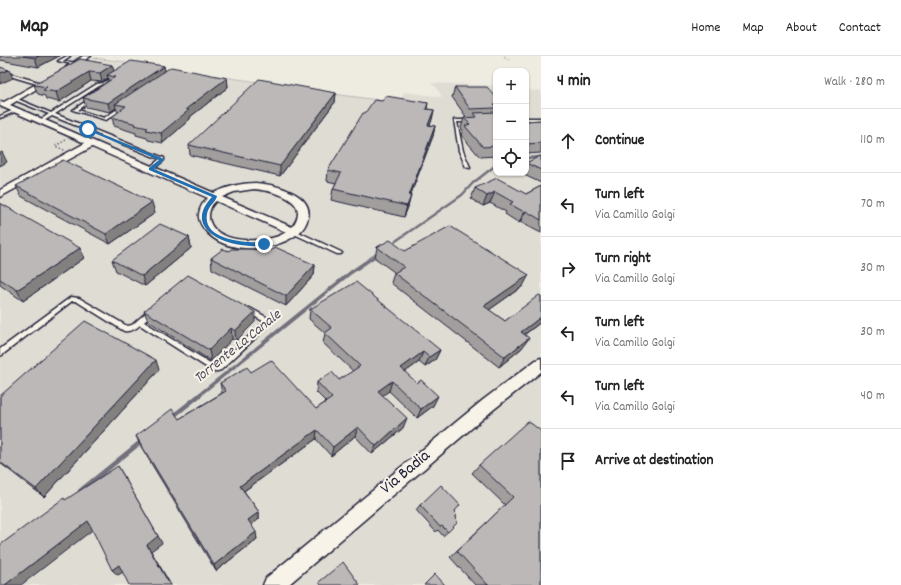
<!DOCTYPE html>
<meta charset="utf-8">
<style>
:root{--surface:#fff;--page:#f6f6f6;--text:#222;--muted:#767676;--line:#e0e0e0}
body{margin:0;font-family:Dekko,sans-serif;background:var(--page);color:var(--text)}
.controls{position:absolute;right:12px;top:12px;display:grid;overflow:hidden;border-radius:8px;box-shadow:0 1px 3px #0004}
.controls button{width:36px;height:36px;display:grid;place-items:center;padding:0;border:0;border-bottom:1px solid var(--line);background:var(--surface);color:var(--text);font:20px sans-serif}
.stop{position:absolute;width:12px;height:12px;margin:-9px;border:3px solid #1f6fb2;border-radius:50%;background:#fff}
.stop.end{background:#1f6fb2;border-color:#fff;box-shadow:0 1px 4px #0008}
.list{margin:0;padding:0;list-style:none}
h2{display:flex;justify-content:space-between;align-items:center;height:52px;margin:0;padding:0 16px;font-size:17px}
h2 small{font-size:13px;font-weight:400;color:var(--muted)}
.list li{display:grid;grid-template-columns:26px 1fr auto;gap:12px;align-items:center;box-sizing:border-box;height:64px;padding:0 16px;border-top:1px solid var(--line)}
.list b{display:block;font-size:15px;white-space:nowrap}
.list p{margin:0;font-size:13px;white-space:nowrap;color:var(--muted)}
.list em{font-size:13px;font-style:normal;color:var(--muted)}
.icon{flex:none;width:22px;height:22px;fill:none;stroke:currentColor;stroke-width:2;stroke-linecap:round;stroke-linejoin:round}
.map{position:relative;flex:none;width:541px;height:529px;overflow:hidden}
header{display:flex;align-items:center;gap:24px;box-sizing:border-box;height:56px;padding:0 20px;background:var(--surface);border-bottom:1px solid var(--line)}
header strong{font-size:19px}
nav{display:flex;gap:22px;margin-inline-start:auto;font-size:14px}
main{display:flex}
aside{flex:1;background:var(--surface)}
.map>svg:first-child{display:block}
.built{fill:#dfdcd4}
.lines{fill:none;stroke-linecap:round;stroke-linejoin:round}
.stream-far2{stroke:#716f7b;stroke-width:2.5}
.stream-far1{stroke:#716f7b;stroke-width:3.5}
.stream{stroke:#716f7b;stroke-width:4.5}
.service-casing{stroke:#22223b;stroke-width:3}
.minor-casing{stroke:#22223b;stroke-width:3}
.path-far1{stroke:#22223b;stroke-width:1;stroke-dasharray:0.5 1.5;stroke-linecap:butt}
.path{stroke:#22223b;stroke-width:1.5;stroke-dasharray:1 2.5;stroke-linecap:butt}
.service{fill:#f7f3e8;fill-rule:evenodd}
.minor{fill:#f7f3e8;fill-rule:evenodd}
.wall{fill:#a19e9d;stroke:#22223b}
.shaded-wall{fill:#838180;stroke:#22223b}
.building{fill:#bbb8b7;stroke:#22223b}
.route{fill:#1f6fb2}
.labels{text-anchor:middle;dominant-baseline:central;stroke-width:4;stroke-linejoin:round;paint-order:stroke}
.water-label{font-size:15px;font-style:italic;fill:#504f60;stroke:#f7f3e8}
.near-street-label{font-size:17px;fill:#22223b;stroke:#f7f3e8}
</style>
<header>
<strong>Map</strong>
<nav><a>Home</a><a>Map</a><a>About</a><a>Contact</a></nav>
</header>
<main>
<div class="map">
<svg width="541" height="529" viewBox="0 0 541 529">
<rect width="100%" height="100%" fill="#eeebe1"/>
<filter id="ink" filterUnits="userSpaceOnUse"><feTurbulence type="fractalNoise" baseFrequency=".025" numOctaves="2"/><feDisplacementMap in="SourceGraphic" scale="8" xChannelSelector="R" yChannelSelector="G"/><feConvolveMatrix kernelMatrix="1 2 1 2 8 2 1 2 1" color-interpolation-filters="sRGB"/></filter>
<g filter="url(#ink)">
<path class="built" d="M0 0H91L90 2 400 48 404 36 442 41 437 32 431 27 496 30V117H526V34L541 35V529H0Z"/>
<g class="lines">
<path class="stream-far2" d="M526 102 541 101
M390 189 462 139 473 127 496 109"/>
<path class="stream-far1" d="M199 339 350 217 379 197"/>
<path class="stream" d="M172 361 201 338
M80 435 142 385"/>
<g class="service-casing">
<path id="service" d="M67 0H70L63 5 77 7V9L58 5Z
M131 10 175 17 106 64 73 54 107 31 103 29 99 30 55 58 164 102V104L152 114 148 113 160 103 52 60 42 66H40V64L49 58 12 43 15 42 51 57 97 28 103 27ZM133 12 170 18 104 62 78 54 110 32V30L106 28Z
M0 15 42 27 43 28 40 29 0 17Z
M16 53 19 54 0 62V60Z
M526 62H541V64H526Z
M454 64H470L472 65 470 66H457L463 95 470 111V112L466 111 459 95Z
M294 174 341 196 342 197 341 198H337L292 177V176Z
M71 241 79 242 127 270 132 269 149 254H153L154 256 153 258 144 266 215 310H217L262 268 263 265 246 256 245 254 246 252H250L268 262 269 264 267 271 221 314 214 316 140 269C136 273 129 276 124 275L76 245H72L2 299 0 300V293Z"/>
</g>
<g class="minor-casing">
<path id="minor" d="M83 0H91L70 13H66V11Z
M47 22 53 23 10 49 214 137C226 131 242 127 255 127 273 128 314 137 308 162 306 169 302 175 296 179 273 196 225 199 205 174 201 169 198 164 199 158 200 151 203 146 208 142L92 91 0 141V134L85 87 0 50V45L4 46ZM254 133C274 135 313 144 292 171L222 141 234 136ZM216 145 286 176C269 189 208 189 209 159 210 153 211 149 216 145Z
M541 302V316L493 354 288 529H263L266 522 483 344 536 304Z"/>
</g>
<path class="path-far1" d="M504 0 509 4
M94 2 125 6
M223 21 258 26
M333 38 385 45"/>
<path class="path" d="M64 94 55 90 66 84"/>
<use href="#service" class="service"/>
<use href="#minor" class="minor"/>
</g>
<path class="wall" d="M0 0H59L38 11 0 4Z
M80 3 114 15 164 10 165 16 227 22 228 31 190 61V63L163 87 148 84 147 82 136 79V77L114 70 112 61 118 57 116 52 110 56 86 51 83 42 108 25V22L102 26 91 25 59 46 46 43 45 40 38 38 34 29Z
M455 31 496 41V100L480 101 461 79 463 74 461 72 464 62H467L452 41Z
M336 37 335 46 280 120 190 99 189 89Z
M382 45 428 47 427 53 434 54 430 69 435 70 433 80 410 140 408 151 404 161 331 144 333 133 336 127 327 125 328 114 365 57Z
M541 64V97L526 98V65Z
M541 100V127L522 118V117H526V107Z
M16 130 155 157 110 188 21 140Z
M541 130V177L520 166 519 167 505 158 506 156 490 147 483 150 471 143 475 132 526 138Z
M0 147 84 202 23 245 0 229Z
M189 181 191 192 145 230 116 215 112 204Z
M377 191 405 195 523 230 489 254 505 265 541 240V266L524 279 522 292 499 311 391 227 394 217V216L375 202Z
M229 195 315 209 314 219 286 250 212 213 211 202Z
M310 253 440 294 435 304 425 311 419 306 405 316 433 350 417 362 389 335 382 339 403 372 372 398 355 380 331 400 316 383 244 435 259 456V463L251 469 257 483 216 515 140 389 136 380 179 363 222 337 220 327 251 316 316 353 326 346 316 336 317 326 339 324 353 315 323 287 325 277 309 263Z
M144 255 255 266 236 285 232 283 211 305 148 265Z
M159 314 44 441 0 407V340Z
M541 375V529H475L450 501 505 449 472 417 479 409Z
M420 449 455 455 457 467 443 480 438 474 436 476 416 454Z"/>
<path class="shaded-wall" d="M39 0H59L38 11 35 2Z
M112 9 115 18 107 19 108 22 102 26 100 17Z
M164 10 166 19 115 48 116 52 110 56 108 47Z
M9 14 13 22 0 28V17Z
M89 16 91 25 59 46 56 36Z
M227 22 228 31 190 61V63L163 87 161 77 186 53Z
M336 37 335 46 280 120V110Z
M434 54 432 64 426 79 428 69Z
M435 70 433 80 406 151 409 140Z
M2 96 7 106 0 110V97Z
M495 136 490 147 483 150 487 140Z
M411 140 408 151 404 161 407 150Z
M152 146 155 157 110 188 106 178Z
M526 155 520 166 519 167 524 156Z
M189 181 191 192 145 230 142 220Z
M80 192 84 202 23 245 17 234Z
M315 209 314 219 286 250V240Z
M529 219 523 230 479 261 484 250Z
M255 256V266L236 285 235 275Z
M541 261V266L514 286 521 276Z
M231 272 232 283 211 305 209 294Z
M529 282 522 292 499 311 505 301Z
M440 294 435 304 425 311 429 301Z
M423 296 419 306 397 322 401 312Z
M156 304 159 314 44 441 36 433Z
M392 325 389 335 375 345 378 335Z
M438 340 433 350 417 362 421 353Z
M407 362 403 372 372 398 376 390Z
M358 371 355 380 331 400 333 391Z
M317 374 316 383 241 437 240 430Z
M118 410 162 487 151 495 171 529H170L147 489Z
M259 456V463L249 471 248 464Z
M88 465 95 472 21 529H5Z
M256 476 257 483 216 515 214 509Z
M119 509 125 515 118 519 112 514Z"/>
<path class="building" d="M23 0H39L35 2Z
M80 3 112 9 100 17 89 16 56 36 43 34 47 31 34 29Z
M131 5 164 10 108 47 83 42 115 21 107 19Z
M0 11 9 14 0 17Z
M171 11 227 22 186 53 189 54 161 77 146 74 148 72 134 69 136 68 112 61 126 50 115 48Z
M259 23 336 37 280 110 189 89Z
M455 31H487L496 41V49H494L496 51V52L470 53Z
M386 40 428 47 426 53 434 54 428 69 435 70 409 140H411L407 150 333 133 341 117 328 114 363 57H365L374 44 382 45Z
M496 56V90L483 91 465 70 470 68 464 62 477 61 474 57Z
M541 64V87L526 88V65Z
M540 100H541V114L526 107Z
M63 104 152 146 106 178 16 130Z
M497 122 526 138 541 130V164L526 155 524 156 510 148 513 146 495 136 487 140 475 132Z
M0 147 80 192 17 234 0 223Z
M160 168 189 181 142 220 112 204Z
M450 170 529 219 484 250 505 265 539 239 541 240V261L521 276 529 282 505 301 394 217 404 211 377 191 390 184 405 195Z
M275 191 315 209 286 240 211 202 223 193 229 195 231 193H246L272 194Z
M188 219 255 256 235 275 231 272 209 294 144 255Z
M356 226 440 294 429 301 423 296 401 312 417 327 421 324 438 340 421 353 392 325 378 335 407 362 376 390 358 371 333 391 317 374 240 430 259 456 248 464 256 476 214 509 136 380 172 353 179 363 226 335 220 327 247 311 251 316 271 304 316 353 332 342 317 326 332 316 339 324 360 310 325 277 332 272 310 253Z
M85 265 156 304 36 433 0 406V340Z
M528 365 541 375V529H488L457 495 513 441 479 409Z
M118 410 158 480 147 489 170 529H129L119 509 112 514 88 465 5 529H0V489L64 442 65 444Z
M441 429 460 449 455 455 457 467 448 476 442 470 440 471 420 449Z
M343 506 360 529H321L319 526Z
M435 518 445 529H424Z"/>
</g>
<path class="route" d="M87 72 164 103V104L154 113 217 140C216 146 208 150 207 158 202 185 248 187 264 186L266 189C238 195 178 177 212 141L149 114V112L159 104 87 74Z"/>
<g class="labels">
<g class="water-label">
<text transform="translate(238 291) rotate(-39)">Torrente La Canale</text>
</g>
<g class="near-street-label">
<text transform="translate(406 417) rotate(-40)">Via Badia</text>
</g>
</g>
</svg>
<div class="controls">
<button>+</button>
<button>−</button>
<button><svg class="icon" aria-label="locate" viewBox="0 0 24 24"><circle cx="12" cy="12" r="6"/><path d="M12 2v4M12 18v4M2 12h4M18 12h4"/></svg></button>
</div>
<div class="stop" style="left:88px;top:73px"></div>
<div class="stop end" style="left:264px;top:188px"></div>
</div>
<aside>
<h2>4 min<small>Walk · 280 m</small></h2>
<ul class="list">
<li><svg class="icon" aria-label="ahead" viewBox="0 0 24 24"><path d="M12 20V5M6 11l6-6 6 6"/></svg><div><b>Continue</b></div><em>110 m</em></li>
<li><svg class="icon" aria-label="left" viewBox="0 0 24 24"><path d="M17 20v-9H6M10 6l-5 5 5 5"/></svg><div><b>Turn left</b><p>Via Camillo Golgi</p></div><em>70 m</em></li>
<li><svg class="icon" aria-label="right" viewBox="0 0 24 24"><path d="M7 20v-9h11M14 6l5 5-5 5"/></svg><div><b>Turn right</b><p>Via Camillo Golgi</p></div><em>30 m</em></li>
<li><svg class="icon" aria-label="left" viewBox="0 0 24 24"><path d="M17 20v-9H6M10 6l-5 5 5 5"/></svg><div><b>Turn left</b><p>Via Camillo Golgi</p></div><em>30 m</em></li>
<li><svg class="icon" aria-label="left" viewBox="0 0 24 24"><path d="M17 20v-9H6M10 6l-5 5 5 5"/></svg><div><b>Turn left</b><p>Via Camillo Golgi</p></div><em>40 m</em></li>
<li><svg class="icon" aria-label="arrive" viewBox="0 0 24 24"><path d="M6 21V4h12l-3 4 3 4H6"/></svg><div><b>Arrive at destination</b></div></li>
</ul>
</aside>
</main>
